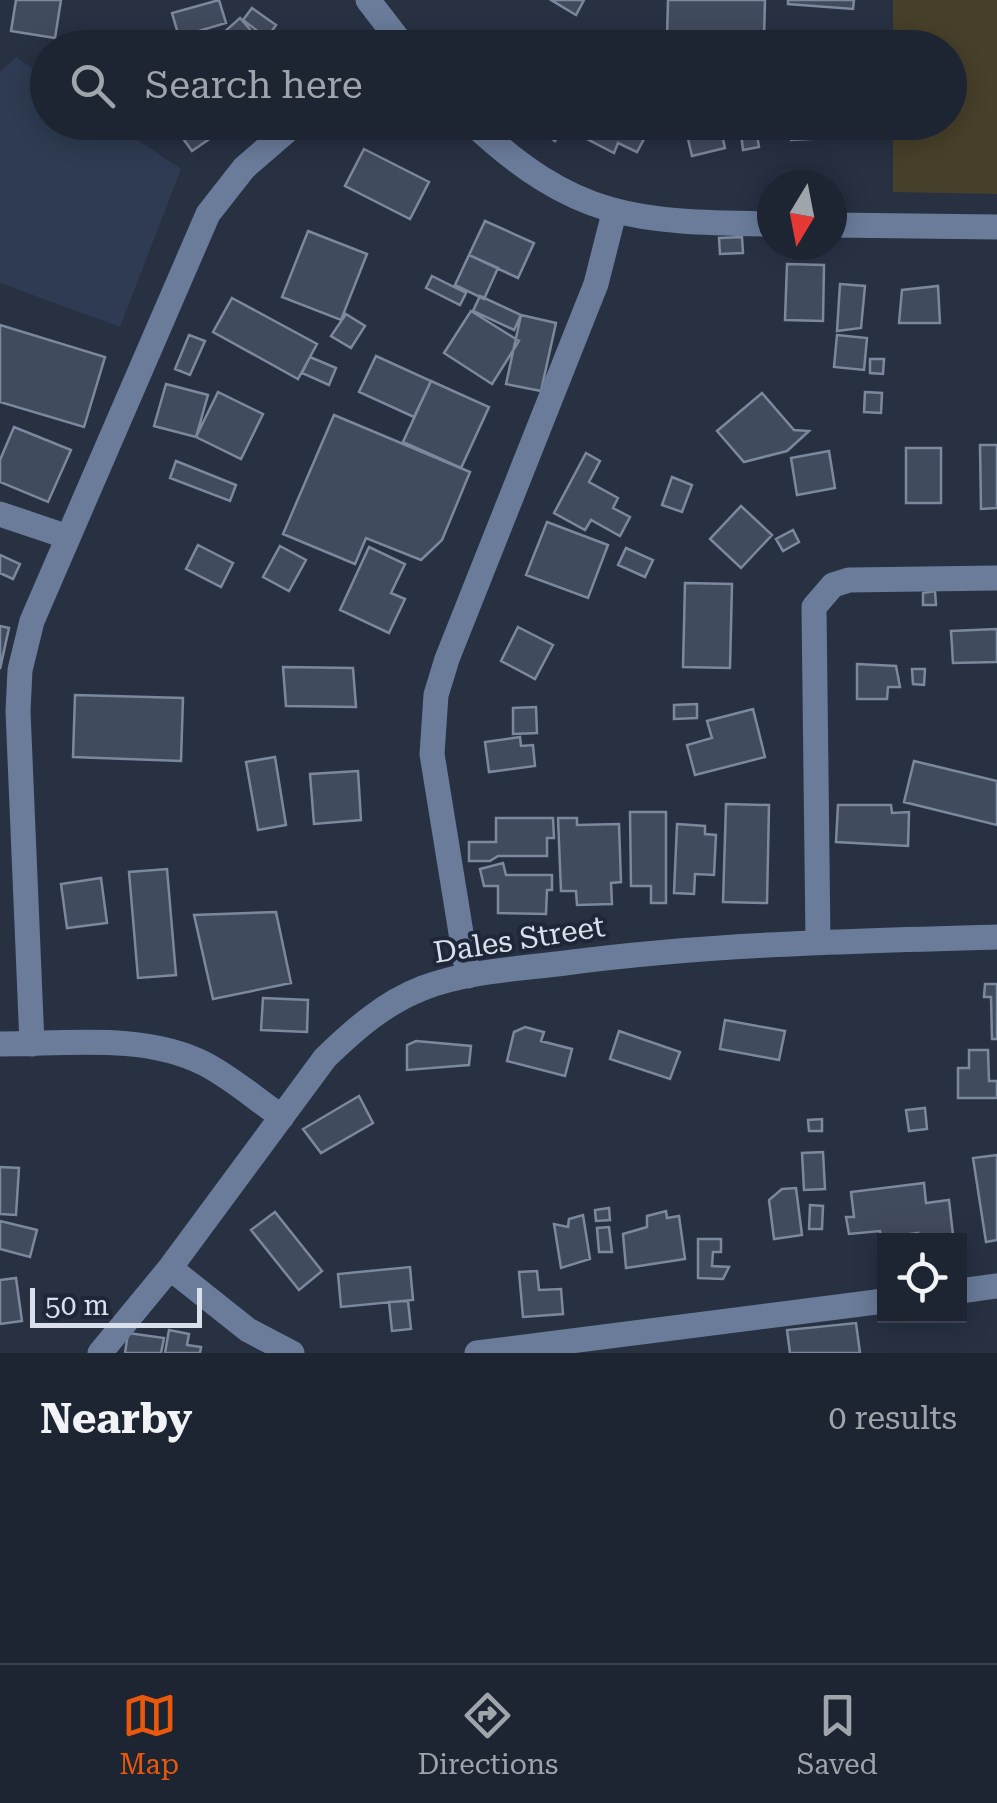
<!DOCTYPE html>
<style>
:root{--surface:#1d2532;--page:#252d3a;--text:#f1f3f6;--muted:#a0a5ac;--line:#3b424d;--accent:#ea580c}
body{margin:0;font-family:"Roboto Serif",serif;background:var(--page);color:var(--text)}
.controls{position:absolute;right:30px;bottom:30px;display:grid;overflow:hidden;border-radius:0px;box-shadow:0 5px 25px #0003}
.controls button{width:90px;height:90px;display:grid;place-items:center;padding:0;border:0;border-bottom:2px solid var(--line);background:var(--surface);color:var(--text);font:50px sans-serif}
.compass{position:absolute;left:757px;top:170px;width:90px;height:90px;border-radius:50%;background:var(--surface);box-shadow:0 5px 25px #0003;rotate:190deg}
.scale{position:absolute;left:30px;bottom:25px;width:172px;box-sizing:border-box;padding-left:10px;border:5px solid #d9e0eb;border-top:0;font-size:28px;line-height:35px;white-space:nowrap;color:#d9e0eb;-webkit-text-stroke:8px #1d2737;paint-order:stroke}
.list{margin:0;padding:0;list-style:none}
h2{display:flex;justify-content:space-between;align-items:center;height:130px;margin:0;padding:0 40px;font-size:42px}
h2 small{font-size:32px;font-weight:400;color:var(--muted)}
.icon{flex:none;width:55px;height:55px;fill:none;stroke:currentColor;stroke-width:2;stroke-linecap:round;stroke-linejoin:round}
.map{position:relative;flex:none;width:997px;height:1353px;overflow:hidden}
.search{position:absolute;background:var(--surface);box-shadow:0 5px 25px #0003;left:30px;right:30px;top:30px;height:110px;display:flex;align-items:center;gap:25px;box-sizing:border-box;padding:0 35px;border-radius:55px;color:var(--muted);font-size:38px}
.sheet{height:310px;background:var(--surface)}
nav{display:flex;justify-content:space-around;align-items:center;box-sizing:border-box;height:140px;border-top:2px solid var(--line);background:var(--surface);font-size:28px;color:var(--muted)}
nav a{display:grid;justify-items:center;gap:5px}
nav .on{color:var(--accent)}
.map>svg:first-child{display:block}
.built{fill:#2e3b52}
.green{fill:#47402a}
.building{fill:#404b5d;stroke:#7c889d;stroke-width:2.5}
.lines{fill:none;stroke-linecap:round;stroke-linejoin:round}
.minor{stroke:#6a7c9a;stroke-width:25}
.labels{text-anchor:middle;dominant-baseline:central;stroke-width:8;stroke-linejoin:round;paint-order:stroke}
.street-label{font-size:30px;fill:#d9e0eb;stroke:#1d2737}
</style>
<div class="map">
<svg width="997" height="1353" viewBox="0 0 997 1353">
<rect width="100%" height="100%" fill="#273142"/>
<path class="built" d="M16 57 47 79 48 122 112 123 181 169 120 327 0 283V72Z"/>
<path class="green" d="M893 0H997V194L893 192V123L950 122V48L893 47Z"/>
<path class="building" d="M16 0H61L55 38 11 31Z
M219 0 226 23 179 37 172 13Z
M551 0H584L576 15Z
M668 0H765L764 38 667 37Z
M788 0H854L853 9 788 4Z
M252 8 276 25 267 38 243 20Z
M240 18 266 48H220L214 41Z
M171 122H215L221 131 192 151Z
M547 122H568L555 141 541 131Z
M593 122H634L630 130 645 137 637 152 618 143 614 153 585 138Z
M684 122H719L725 148 692 156Z
M790 122H826L827 138 791 140Z
M755 124 759 147 743 150 740 126Z
M364 149 429 182 410 219 345 186Z
M485 221 534 243 518 278 469 255Z
M308 231 367 254 341 320 282 297Z
M742 237 743 253 720 254 719 238Z
M469 255 498 268 484 299 455 285Z
M787 264 824 265 823 321 785 320Z
M432 276 466 293 460 305 426 288Z
M840 284 865 286 861 328 837 331Z
M938 286 940 323H899L902 290Z
M480 296 521 315 514 330 473 311Z
M232 298 317 344 298 379 213 332Z
M471 311 519 341 492 384 444 353Z
M346 314 365 326 351 348 331 336Z
M521 315 556 323 541 391 506 384Z
M0 325 105 357 84 427 0 402Z
M189 335 205 341 190 375 175 369Z
M837 335 867 338 864 370 834 367Z
M376 356 431 381 414 417 359 392Z
M310 357 336 368 329 385 302 373Z
M870 359H884L883 374 870 373Z
M431 381 489 407 461 468 403 442Z
M166 384 208 395 196 437 154 426Z
M218 392 263 414 241 459 196 437Z
M865 392 882 393 881 413 864 412Z
M762 393 794 430 809 431 787 451 744 462 717 431Z
M334 415 470 472 442 540 421 560 366 538 355 564 283 534Z
M14 427 71 450 48 502 0 482V460Z
M980 445H997V508L981 509Z
M906 448H941V503H906Z
M829 451 835 488 797 495 791 458Z
M586 453 600 461 589 482 618 498 613 508 630 517 620 536 591 520 585 530 554 513Z
M176 461 236 485 230 501 170 478Z
M672 477 692 485 682 512 662 505Z
M741 506 772 535 741 568 710 539Z
M547 522 608 545 588 598 526 575Z
M793 530 799 542 783 551 776 539Z
M198 545 233 563 221 587 186 569Z
M280 546 306 560 289 591 263 577Z
M369 547 405 564 391 593 405 599 389 633 340 610Z
M626 548 653 560 645 577 618 565Z
M0 555 20 564 13 579 0 573Z
M685 583 732 584 730 668 683 667Z
M935 591 936 605H923V593Z
M0 626 9 628 0 669Z
M518 627 553 645 535 679 501 661Z
M997 629V662L953 663 951 631Z
M857 664 896 666 900 687H888L887 699H857Z
M283 667 353 668 356 707 286 706Z
M912 669H925L924 685 913 684Z
M75 695 183 698 181 761 73 757Z
M697 704V718L674 719V705Z
M536 707 537 733 513 734V708Z
M753 709 765 757 695 775 687 745 712 738 707 721Z
M520 737 521 746 533 745 535 766 489 772 485 742Z
M275 757 286 825 258 830 246 762Z
M914 761 997 781V825L904 802Z
M358 771 361 820 314 824 310 774Z
M726 804 769 805 767 903 723 902Z
M838 805H891L892 813 909 812 908 846 836 842Z
M630 812H666V903H651V886H631Z
M496 818H553L554 838H547V856H498L490 861H469V842H496Z
M558 818H577V825L619 824 621 882 611 883 612 904 577 905 576 891H561Z
M677 824 705 826V834L716 835 714 875 695 874 694 894 674 893Z
M503 863 506 875H552V890H547L546 914 498 913V886H484L480 869Z
M167 869 176 975 138 978 129 872Z
M101 878 107 923 67 928 61 884Z
M276 912 291 983 213 999 194 915Z
M985 984H997V1039H992L991 997H984Z
M263 998 308 1000 307 1032 261 1030Z
M725 1020 785 1031 779 1060 720 1049Z
M525 1027 544 1032 541 1041 572 1049 565 1076 507 1061 514 1032Z
M619 1031 680 1052 670 1079 610 1059Z
M416 1041 471 1046 469 1065 407 1070V1045Z
M969 1050H988L989 1081H997V1098H958V1068H969Z
M359 1096 373 1123 321 1153 303 1129Z
M925 1108 927 1129 909 1131 906 1110Z
M822 1119V1131H809L808 1120Z
M823 1152 825 1189 804 1190 802 1153Z
M997 1155V1240L986 1242 973 1158Z
M0 1167 19 1168 16 1215 0 1214Z
M924 1183 926 1203 949 1200 953 1235 919 1239 918 1233 881 1238 880 1231 849 1234 846 1217H854L851 1192Z
M796 1188 802 1235 774 1239 769 1200 782 1189Z
M810 1205 823 1206 822 1229H809Z
M609 1208 610 1220 596 1221 595 1210Z
M666 1211 667 1218 679 1216 685 1259 626 1268 623 1234 647 1227V1216Z
M275 1212 322 1271 299 1290 251 1230Z
M583 1215 590 1259 561 1268 554 1224 568 1227 569 1219Z
M0 1221 37 1230 30 1257 0 1249Z
M609 1227 612 1252H599L597 1228Z
M698 1239H721V1252H713L712 1266 729 1267 723 1279 698 1278Z
M410 1267 413 1300 341 1307 338 1274Z
M537 1271 539 1290 561 1289 563 1314 523 1317 519 1272Z
M16 1278 22 1321 0 1324V1280Z
M408 1301 411 1329 392 1331 389 1302Z
M856 1323 860 1353H790L787 1330Z
M169 1330 189 1334 187 1345 201 1347 200 1353H165Z
M128 1333 164 1338 161 1353H125Z"/>
<g class="lines">
<path class="minor" d="M368 0 405 48
M471 122C576 220 634 222 772 224
M832 225 997 227
M0 514 68 537
M818 942 814 607 833 585 849 580 997 578
M468 976 432 754 436 695 447 659 596 284 614 213
M0 1044C66 1044 145 1033 205 1064 232 1078 257 1100 282 1117
M32 1044 18 711 20 670 32 621 208 214 244 168 297 122
M170 1268 248 1330 292 1353
M960 1291 997 1286
M100 1353 170 1268 325 1058C354 1030 384 1003 423 988 468 971 518 969 565 963 708 944 853 941 997 937
M477 1353 884 1301"/>
</g>
<g class="labels">
<g class="street-label">
<text transform="translate(519 939) rotate(-9)">Dales Street</text>
</g>
</g>
</svg>
<div class="controls">
<button><svg class="icon" aria-label="locate" viewBox="0 0 24 24"><circle cx="12" cy="12" r="6"/><path d="M12 2v4M12 18v4M2 12h4M18 12h4"/></svg></button>
</div>
<svg class="compass" viewBox="-18 -18 36 36"><path d="M0-13l5 13h-10z" fill="#e53935"/><path d="M0 13l5-13h-10z" fill="#a0a5ac"/></svg>
<div class="scale">50 m</div>
<div class="search"><svg class="icon" aria-label="search" viewBox="0 0 24 24"><circle cx="10" cy="10" r="6"/><path d="M15 15l6 6"/></svg>Search here</div>
</div>
<section class="sheet">
<h2>Nearby<small>0 results</small></h2>
<ul class="list">
</ul>
</section>
<nav>
<a class="on"><svg class="icon" aria-label="map" viewBox="0 0 24 24"><path d="M3 6l6-2 6 2 6-2v14l-6 2-6-2-6 2zM9 4v14M15 6v14"/></svg>Map</a>
<a><svg class="icon" aria-label="directions" viewBox="0 0 24 24"><path d="M12 3l9 9-9 9-9-9zM9 14v-3h6M13 9l2 2-2 2"/></svg>Directions</a>
<a><svg class="icon" aria-label="saved" viewBox="0 0 24 24"><path d="M7 4h10v16l-5-4-5 4z"/></svg>Saved</a>
</nav>
